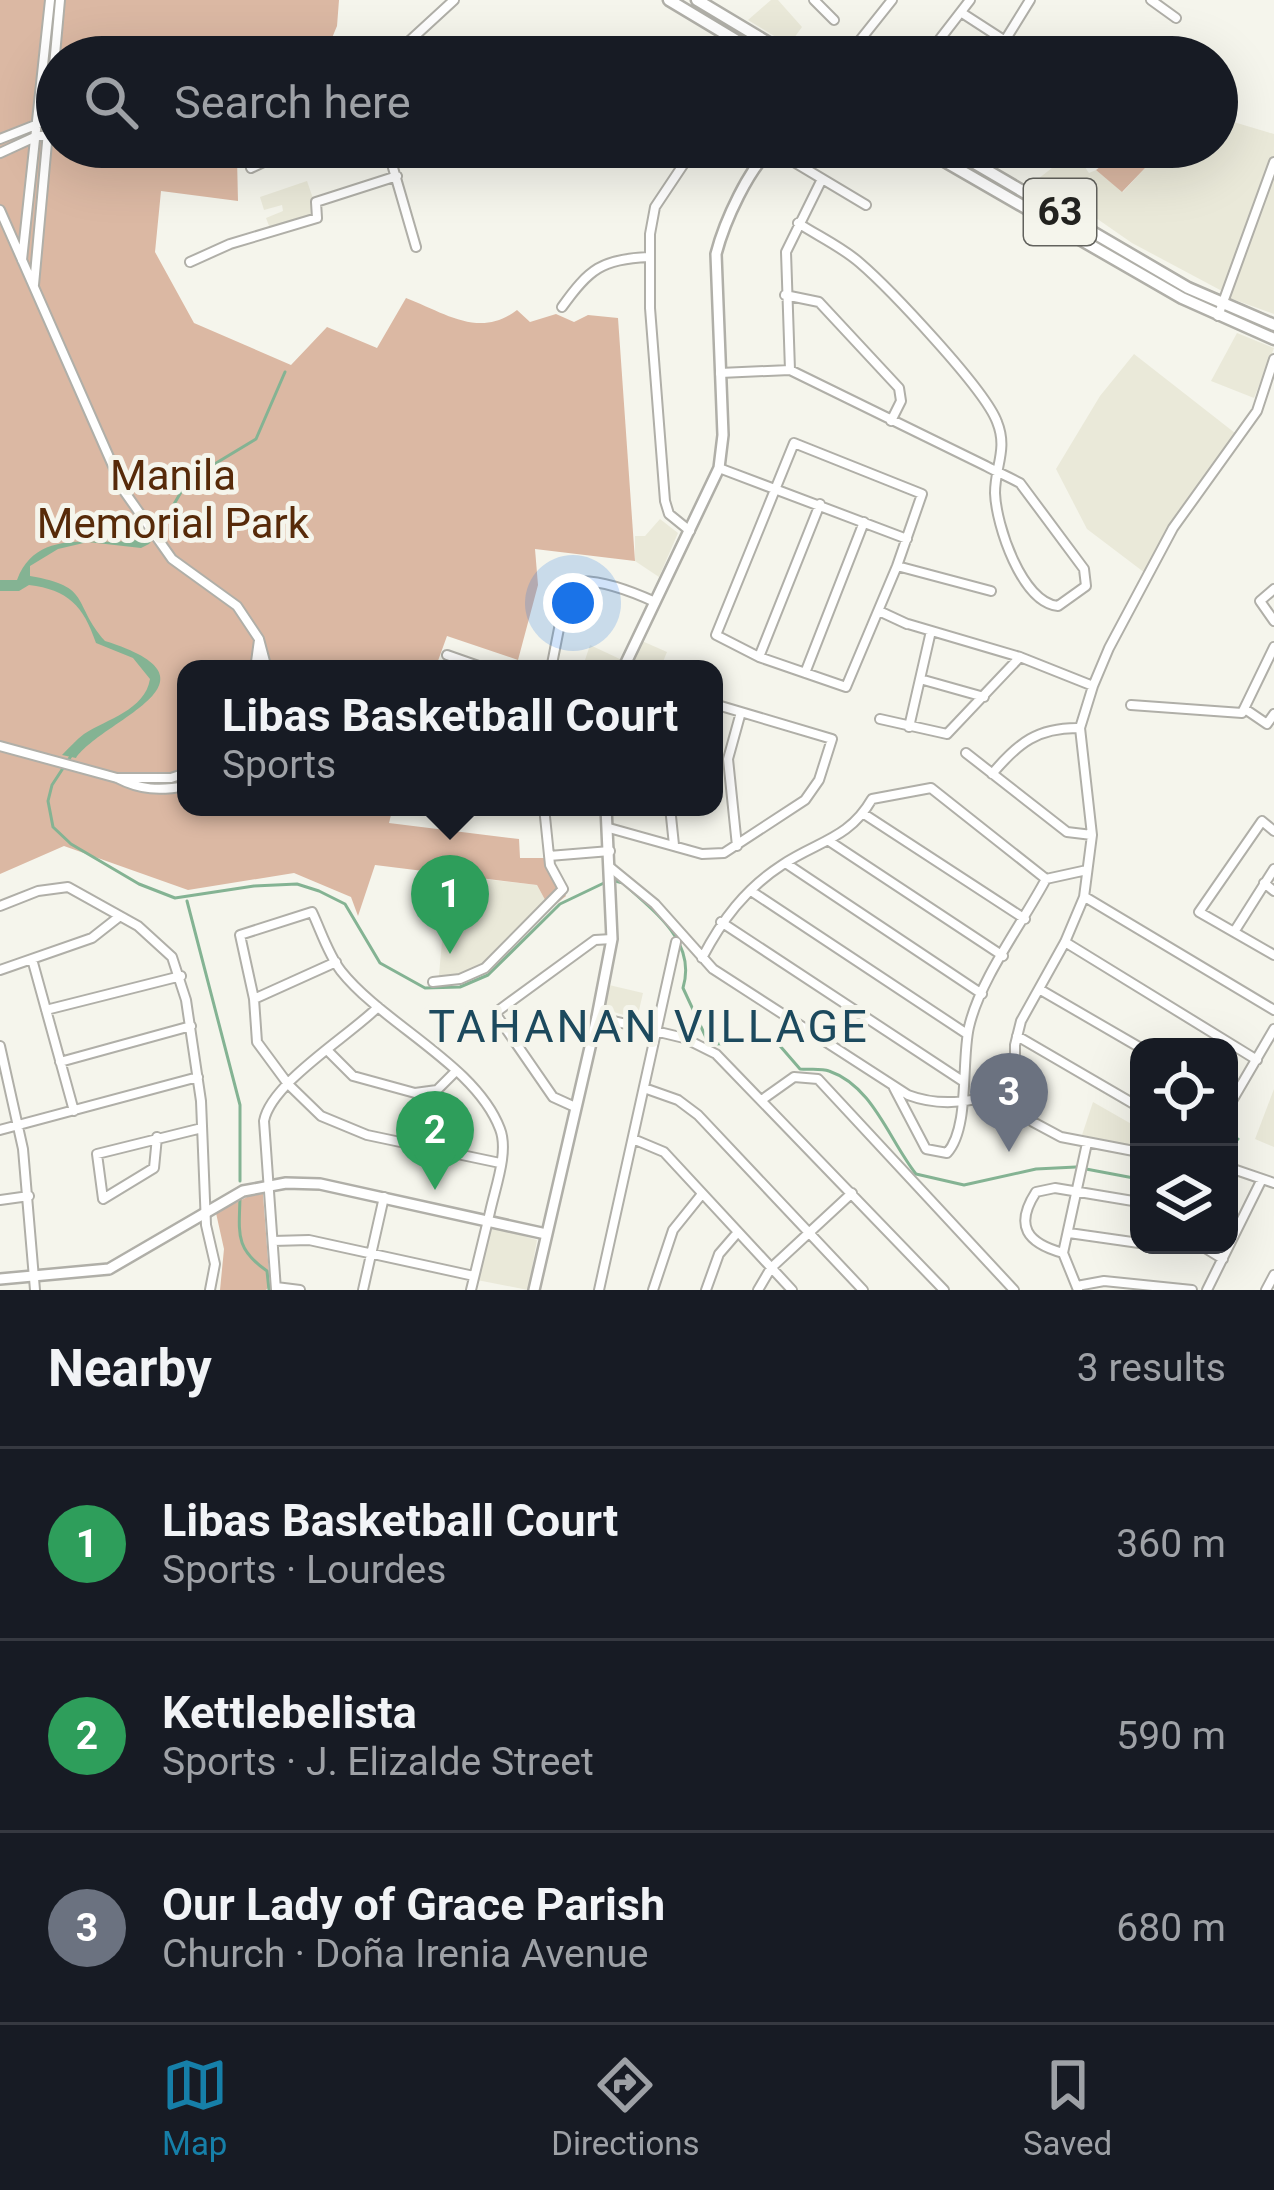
<!DOCTYPE html>
<meta charset="utf-8">
<style>
:root{--surface:#171b24;--page:#242831;--text:#f1f3f6;--muted:#9ea1a6;--line:#363941;--accent:#167fa8}
body{margin:0;font-family:Roboto,sans-serif;background:var(--page);color:var(--text)}
.controls{position:absolute;right:36px;bottom:36px;display:grid;overflow:hidden;border-radius:24px;box-shadow:0 12px 48px #0002}
.controls button{width:108px;height:108px;display:grid;place-items:center;padding:0;border:0;border-bottom:3px solid var(--line);background:var(--surface);color:var(--text);font:60px sans-serif}
.you{position:absolute;left:573px;top:603px;width:42px;height:42px;margin:-30px;border:9px solid #fff;border-radius:50%;background:#1a73e8;box-shadow:0 0 0 18px #1a73e833}
.badge{display:grid;place-items:center;width:78px;height:78px;border-radius:50%;background:var(--accent);color:#fff;font-size:39px;font-weight:700}
.pin{position:absolute;translate:-50% -99px;filter:drop-shadow(0 3px 6px #0008)}
.pin::after{content:'';position:absolute;top:63px;width:42px;height:36px;background:inherit;clip-path:polygon(0 0,100% 0,50% 100%)}
.popup{position:absolute;left:177px;top:660px;width:546px;height:156px;box-sizing:border-box;display:grid;place-content:center;border-radius:24px;background:var(--surface);filter:drop-shadow(0 3px 9px #0005);font-size:39px;white-space:nowrap;color:var(--muted)}
.popup b{font-size:45px;color:var(--text)}
.popup::after{content:'';position:absolute;left:50%;top:100%;margin-left:-24px;border:24px solid transparent;border-top-color:var(--surface)}
.list{margin:0;padding:0;list-style:none}
h2{display:flex;justify-content:space-between;align-items:center;height:156px;margin:0;padding:0 48px;font-size:51px}
h2 small{font-size:39px;font-weight:400;color:var(--muted)}
.list li{display:grid;grid-template-columns:78px 1fr auto;gap:36px;align-items:center;box-sizing:border-box;height:192px;padding:0 48px;border-top:3px solid var(--line)}
.list b{display:block;font-size:45px;white-space:nowrap}
.list p{margin:0;font-size:39px;white-space:nowrap;color:var(--muted)}
.list em{font-size:39px;font-style:normal;color:var(--muted)}
.icon{flex:none;width:66px;height:66px;fill:none;stroke:currentColor;stroke-width:2;stroke-linecap:round;stroke-linejoin:round}
.map{position:relative;flex:none;width:1274px;height:1290px;overflow:hidden}
.search{position:absolute;background:var(--surface);box-shadow:0 12px 48px #0002;left:36px;right:36px;top:36px;height:132px;display:flex;align-items:center;gap:30px;box-sizing:border-box;padding:0 42px;border-radius:66px;color:var(--muted);font-size:45px}
.sheet{height:732px;background:var(--surface)}
nav{display:flex;justify-content:space-around;align-items:center;box-sizing:border-box;height:168px;border-top:3px solid var(--line);background:var(--surface);font-size:33px;color:var(--muted)}
nav a{display:grid;justify-items:center;gap:6px}
nav .on{color:var(--accent)}
.map>svg:first-child{display:block}
.built{fill:#eae9d9}
.green{fill:#dbb8a3}
.water{fill:#84b393}
.lines{fill:none;stroke-linecap:round;stroke-linejoin:round}
.stream{stroke:#84b393;stroke-width:3}
.minor-casing{stroke:#b0afa8;stroke-width:12}
.tertiary-casing{stroke:#b0afa8;stroke-width:14}
.primary-casing{stroke:#b0afa8;stroke-width:15}
.minor{stroke:#fff;stroke-width:8}
.tertiary{stroke:#fff;stroke-width:9}
.primary{stroke:#fff;stroke-width:10}
.labels{text-anchor:middle;dominant-baseline:central;stroke-width:10;stroke-linejoin:round;paint-order:stroke}
.shield{fill:#f5f5ec;stroke:#62625d;stroke-width:3}
.shield-label{font-size:39px;font-weight:bold;fill:#232320}
.park-label{font-size:42px;fill:#572a09;stroke:#f5f5ec}
.neighbourhood-label{font-size:45px;letter-spacing:3px;fill:#1c495d;stroke:#f5f5ec}
</style>
<div class="map">
<svg width="1274" height="1290" viewBox="0 0 1274 1290">
<rect width="100%" height="100%" fill="#f5f5ec"/>
<path class="built" d="M771 0H778L802 27 789 45 748 20Z
M1217 117 1274 134V314L1224 296 1222 291 1132 243 1096 218 1030 185 1074 151 1089 173 1096 170 1123 192 1145 168 1152 147H1217Z
M307 181 318 213 271 231 266 218 283 211 282 205 264 210 260 197Z
M1237 333 1274 348 1254 398 1211 381Z
M1134 354 1235 433 1177 513 1145 573 1087 529 1056 469 1100 396Z
M660 519 678 533 659 577 635 561V536H645Z
M642 641 667 652 660 669 631 665Z
M590 645 622 660 617 669H582Z
M448 875 537 885 550 909 500 957 461 984 438 986Z
M609 985 643 993 637 1019 604 1009Z
M1274 1089V1147L1255 1139Z
M1093 1102 1135 1126 1134 1146 1082 1135Z
M493 1227 537 1240 528 1290 477 1280 488 1231Z"/>
<path class="green" d="M0 0H339L337 26 324 57H57V147H254L237 158 238 201 161 191 155 252 194 323 291 365 327 327 377 348 406 298C445 313 480 339 517 310L530 322 556 314 574 322 588 315 618 318 635 561 535 549 538 585 518 660 447 636 435 669H186V807H393L389 823 519 839 520 858H545L566 896 550 909 537 885 375 865 358 916 351 897 294 873 188 890 64 846 0 874Z
M1117 154 1145 168 1122 192 1096 170Z
M263 1194 270 1286 266 1290H220L224 1249 216 1213 249 1196Z"/>
<path class="water" d="M162 528 149 544 141 548 88 542 58 549 30 566V576C93 587 71 602 105 641 232 681 105 718 76 758L62 755C69 748 76 740 84 734 107 719 145 710 150 679L133 658 96 643C83 605 68 590 29 585L19 591H0V580H17C37 526 95 547 136 540 145 539 154 532 162 528Z"/>
<g class="lines">
<path class="stream" d="M159 530 188 480 256 439 285 372
M71 756 52 785 48 801 53 827 71 844 139 884 175 898 254 886 297 884 319 891 345 904 380 963 425 988 460 987 488 975 560 904 606 882
M615 881 623 883C654 912 697 941 683 988L709 1044 766 1043 774 1039 800 1069C809 1070 821 1068 829 1071 873 1086 889 1140 916 1174L964 1185 1036 1169 1076 1167
M187 901 240 1105V1181
M1229 1146 1238 1139
M1086 1169 1139 1179
M240 1198C239 1234 235 1249 267 1271L269 1290"/>
<g class="minor-casing">
<path id="minor" d="M814 0 834 20
M1151 0 1176 18
M962 13 1030 57
M1004 42 1030 0
M392 57 454 0
M863 57 857 44 892 0
M926 57 970 0
M0 139 43 122
M387 147 416 247
M769 147 866 205
M0 153 37 136H49
M251 168 295 147
M0 210 124 491 172 559 237 606 259 639 267 669
M22 260 50 0
M190 262 230 244 317 218 316 202 397 176
M34 285 60 0
M785 295 819 302 899 388 901 401 891 421
M562 307C589 269 602 259 648 257
M1218 316 1274 162
M790 370 786 252 822 179
M720 373 790 370 986 466C997 472 1009 477 1020 483L1084 569 1086 586 1058 606C1022 603 996 525 995 493 995 466 1008 449 997 422 985 389 889 288 860 263 842 247 818 236 798 223
M794 443 922 494 897 566 846 687 759 657 716 635Z
M719 468 907 539
M690 531 669 514 665 501 650 308V234L655 207 695 147
M897 566 991 591
M1274 589 1260 601 1274 621
M879 611 907 624
M908 624 1020 657 1093 686
M447 655 487 669
M759 657 820 504
M255 669 259 640
M551 669 568 583C594 576 631 591 655 602
M805 673 864 522
M920 679 984 697
M1131 705 1242 713 1274 647
M1245 709 1267 724 1274 714
M880 719 947 734 1020 657
M909 727 931 631
M0 746 117 778C140 790 160 791 186 786
M966 753 1067 832 1092 835
M992 774C1018 743 1038 727 1080 728
M117 778H171L186 773
M670 807 674 845
M864 814 1025 919
M609 828 702 854 724 853 805 800 819 780 832 739 714 704
M1274 831 1262 821 1199 912 1274 955
M829 841 1003 956
M737 846 728 759 741 712
M549 856 610 851
M787 864 982 994
M611 868 655 904 713 969 908 1095C945 1109 978 1100 1015 1089
M1264 883 1274 891
M751 891 967 1034
M1085 897 1274 1010
M0 906 38 891 68 887 138 926 172 957 186 1000 201 1101 206 1225 215 1264 210 1290
M721 922 964 1082
M1234 932 1274 869
M1065 942 1257 1060
M702 958C722 920 745 889 782 865 818 841 849 839 872 799L931 788 1046 879 1087 870
M32 959 74 1111
M0 970 92 938 120 916
M433 982 460 979 485 968 563 889 550 865 544 807
M1039 989 1139 1047
M254 999 336 962
M46 1010 181 976
M597 1017 684 1038 716 1054 944 1290
M1017 1036 1139 1107
M0 1046 23 1149 35 1290
M329 1052 353 1076 415 1093 437 1090 456 1071
M60 1062 191 1026
M644 1088 678 1100 698 1115 863 1290
M894 1088 926 1149 947 1153C970 1128 961 1061 969 1027 980 979 1022 924 1046 879
M763 1099 794 1077 818 1079 1014 1290
M1229 1106 1274 1029
M575 1107 553 1097 495 1013 595 940 612 939
M0 1130 198 1077
M157 1137 154 1168 103 1199 97 1154 202 1128
M633 1139 664 1152 792 1290
M1139 1152 1061 1137 1033 1122 1015 1089V1045L1021 1021 1065 942 1084 897 1092 835 1080 728 1093 686 1109 648 1173 528 1257 411 1274 359
M1229 1173 1236 1170 1274 1183
M0 1200 29 1196
M1069 1233 1139 1243
M273 1241 309 1240 474 1276
M1182 1245 1205 1248 1223 1259
M1063 1253C1027 1243 1014 1226 1036 1192L1055 1188 1139 1202
M1077 1286 1104 1281 1192 1290
M276 1287 300 1290
M276 1290 264 1121C271 1083 349 1036 378 1007
M363 1290 384 1197
M471 1290 490 1212C495 1188 509 1152 500 1129 476 1065 383 1024 341 971 328 954 321 931 312 912L240 935 254 999 257 1042 288 1084 321 1116 367 1135 500 1163
M599 1290 676 942
M653 1290 673 1230 702 1194
M706 1290 719 1254 738 1232
M758 1290 771 1268 852 1193
M1078 1290 1063 1253 1087 1143
M1207 1290 1262 1179
M1266 1290 1274 1275"/>
</g>
<g class="tertiary-casing">
<path id="tertiary" d="M623 669 719 468 723 435 716 254C724 223 749 166 774 147
M0 1279 109 1269 243 1191 286 1183 320 1184 546 1234
M534 1290 597 1017 612 939 606 807"/>
</g>
<g class="primary-casing">
<path id="primary" d="M669 0 764 57
M697 0 792 57
M920 147 1182 298 1274 339
M947 147 1188 288 1274 325"/>
</g>
<use href="#minor" class="minor"/>
<use href="#tertiary" class="tertiary"/>
<use href="#primary" class="primary"/>
</g>
<g class="labels">
<rect class="shield" x="1024" y="179" width="72" height="66" rx="9"/>
<g class="shield-label">
<text x="1060" y="212">63</text>
</g>
<g class="park-label">
<text x="173" y="475">Manila<tspan x="173" dy="48">Memorial Park</tspan></text>
</g>
<g class="neighbourhood-label">
<text x="649" y="1026">TAHANAN VILLAGE</text>
</g>
</g>
</svg>
<div class="controls">
<button><svg class="icon" aria-label="locate" viewBox="0 0 24 24"><circle cx="12" cy="12" r="6"/><path d="M12 2v4M12 18v4M2 12h4M18 12h4"/></svg></button>
<button><svg class="icon" aria-label="layers" viewBox="0 0 24 24"><path d="M12 4l9 5-9 5-9-5zM3 14l9 5 9-5"/></svg></button>
</div>
<div class="you"></div>
<div class="pin badge" style="left:450px;top:954px;background:#2e9e5b">1</div>
<div class="popup"><b>Libas Basketball Court</b>Sports</div>
<div class="pin badge" style="left:435px;top:1190px;background:#2e9e5b">2</div>
<div class="pin badge" style="left:1009px;top:1152px;background:#6b7280">3</div>
<div class="search"><svg class="icon" aria-label="search" viewBox="0 0 24 24"><circle cx="10" cy="10" r="6"/><path d="M15 15l6 6"/></svg>Search here</div>
</div>
<section class="sheet">
<h2>Nearby<small>3 results</small></h2>
<ul class="list">
<li><span class="badge" style="background:#2e9e5b">1</span><div><b>Libas Basketball Court</b><p>Sports · Lourdes</p></div><em>360 m</em></li>
<li><span class="badge" style="background:#2e9e5b">2</span><div><b>Kettlebelista</b><p>Sports · J. Elizalde Street</p></div><em>590 m</em></li>
<li><span class="badge" style="background:#6b7280">3</span><div><b>Our Lady of Grace Parish</b><p>Church · Doña Irenia Avenue</p></div><em>680 m</em></li>
</ul>
</section>
<nav>
<a class="on"><svg class="icon" aria-label="map" viewBox="0 0 24 24"><path d="M3 6l6-2 6 2 6-2v14l-6 2-6-2-6 2zM9 4v14M15 6v14"/></svg>Map</a>
<a><svg class="icon" aria-label="directions" viewBox="0 0 24 24"><path d="M12 3l9 9-9 9-9-9zM9 14v-3h6M13 9l2 2-2 2"/></svg>Directions</a>
<a><svg class="icon" aria-label="saved" viewBox="0 0 24 24"><path d="M7 4h10v16l-5-4-5 4z"/></svg>Saved</a>
</nav>
